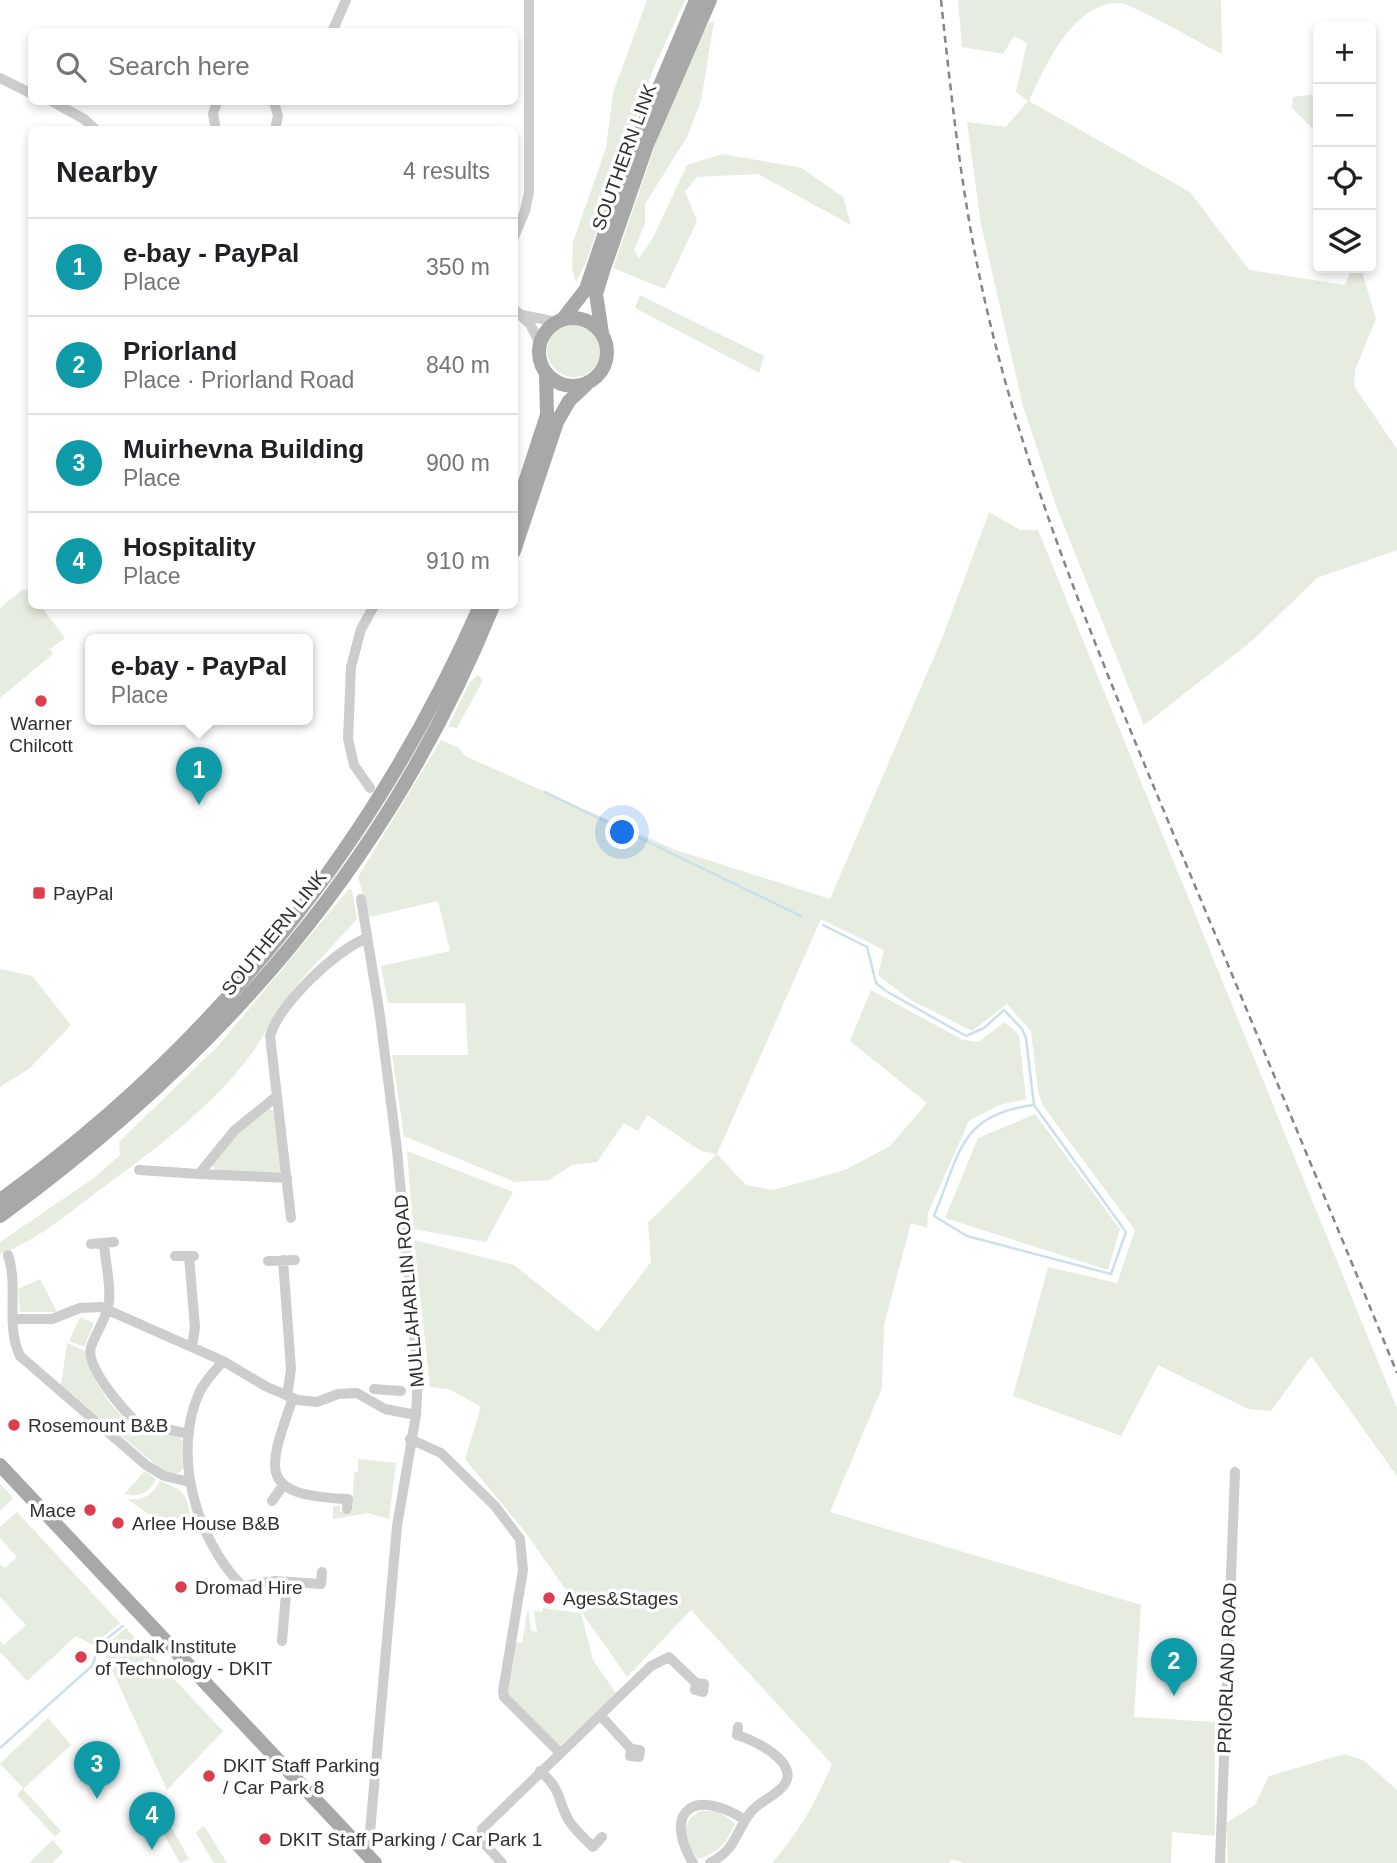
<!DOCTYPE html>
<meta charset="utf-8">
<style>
:root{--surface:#fff;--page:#f2f2f2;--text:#202124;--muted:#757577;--line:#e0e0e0;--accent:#1a73e8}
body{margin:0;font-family:Arial,sans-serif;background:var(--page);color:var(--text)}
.controls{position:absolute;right:21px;top:21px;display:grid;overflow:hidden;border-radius:10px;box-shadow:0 4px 10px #0003}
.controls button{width:63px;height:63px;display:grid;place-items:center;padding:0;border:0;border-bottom:2px solid var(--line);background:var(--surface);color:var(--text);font:35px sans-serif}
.you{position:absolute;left:623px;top:833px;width:24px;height:24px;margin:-18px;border:5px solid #fff;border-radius:50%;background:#1a73e8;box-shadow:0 0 0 10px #1a73e833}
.badge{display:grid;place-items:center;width:46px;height:46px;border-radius:50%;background:var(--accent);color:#fff;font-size:23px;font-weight:700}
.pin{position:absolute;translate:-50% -58px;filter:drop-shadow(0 2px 4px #0008)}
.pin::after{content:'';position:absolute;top:37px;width:24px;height:21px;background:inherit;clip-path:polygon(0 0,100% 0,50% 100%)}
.popup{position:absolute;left:85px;top:634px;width:228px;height:91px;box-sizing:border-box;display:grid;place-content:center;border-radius:10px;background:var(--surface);filter:drop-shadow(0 2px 5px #0005);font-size:23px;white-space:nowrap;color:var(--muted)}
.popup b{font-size:26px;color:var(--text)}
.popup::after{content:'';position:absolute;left:50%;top:100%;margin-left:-14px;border:14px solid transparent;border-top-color:var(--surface)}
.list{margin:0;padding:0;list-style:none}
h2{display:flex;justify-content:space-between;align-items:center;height:91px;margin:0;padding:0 28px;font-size:30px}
h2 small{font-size:23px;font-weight:400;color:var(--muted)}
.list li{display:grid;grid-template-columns:46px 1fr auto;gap:21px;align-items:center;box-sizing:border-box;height:98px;padding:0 28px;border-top:2px solid var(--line)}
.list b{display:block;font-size:26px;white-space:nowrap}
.list p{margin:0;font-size:23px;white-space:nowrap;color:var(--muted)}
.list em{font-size:23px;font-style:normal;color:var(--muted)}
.icon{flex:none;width:38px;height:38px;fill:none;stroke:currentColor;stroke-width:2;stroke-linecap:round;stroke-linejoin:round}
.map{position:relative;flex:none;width:1397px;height:1863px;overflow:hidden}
.search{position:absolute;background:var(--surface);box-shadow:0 4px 10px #0003;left:28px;top:28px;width:490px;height:77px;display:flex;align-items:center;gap:18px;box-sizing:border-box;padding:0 24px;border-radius:10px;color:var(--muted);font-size:26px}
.panel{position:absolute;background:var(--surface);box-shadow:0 4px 10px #0003;left:28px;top:126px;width:490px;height:483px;border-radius:10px}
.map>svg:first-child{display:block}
.green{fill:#e6ecdf}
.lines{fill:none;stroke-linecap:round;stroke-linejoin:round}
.stream{stroke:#cce0ea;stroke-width:2.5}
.minor{stroke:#cdcdcd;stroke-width:10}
.major{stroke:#a8a8a8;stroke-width:14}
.rail{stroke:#858585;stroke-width:2.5;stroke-dasharray:7 5;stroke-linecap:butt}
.poi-dot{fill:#da3e4f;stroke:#fff;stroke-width:2.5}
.labels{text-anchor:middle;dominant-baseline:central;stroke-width:7;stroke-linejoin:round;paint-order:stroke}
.street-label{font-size:19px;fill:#303030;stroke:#fff}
.poi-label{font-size:19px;fill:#303030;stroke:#fff;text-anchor:start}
</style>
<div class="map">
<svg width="1397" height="1863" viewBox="0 0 1397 1863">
<rect width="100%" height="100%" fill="#fff"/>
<path class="green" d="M647 0H685L653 70 586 262 576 282 572 269 573 242 606 148 613 93Z
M958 0H1221L1222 54C1206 46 1132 4 1120 3 1073 2 1045 66 1029 101L1190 192 1249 270 1345 285 1352 268H1361L1376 319 1355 370 1354 386 1397 449V550L1317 578 1253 640 1144 725 1056 506 1023 406 981 224 967 122 1006 127 1028 101 1016 92 1027 43 1014 36 1003 54 962 47Z
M714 21 701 101 687 137 645 204V224L634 250 639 258 652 240 687 165 722 154 802 168 843 197 851 225 758 174 697 177 685 192 697 221 665 289 613 268 679 76 709 23Z
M1318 94V134L1292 108 1293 97Z
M640 295 764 356 759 373 635 308Z
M547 350a27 27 0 1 1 54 0a27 27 0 1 1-54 0Z
M989 512 1020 530H1038L1397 1408V1476L1311 1356 1271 1411 1248 1409 1158 1365 1121 1436 1013 1396 1048 1267 1117 1283 1135 1230 1043 1106 1038 1092 1031 1031 1007 1004 972 1031 909 999 878 975 884 950 821 919 717 1154 746 1185 773 1190 845 1170 890 1146 927 1103 850 1041 871 990 963 1040 978 1042 1005 1022 1019 1035 1026 1099 999 1105 969 1121 928 1213 927 1228 911 1223 884 1325 882 1388 830 1512 1141 1605 1134 1717 1215 1722V1836L1172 1832 1171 1863H964L952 1859 949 1863H772C799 1832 816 1802 832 1764L691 1610 627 1677 526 1533 465 1459 481 1407 449 1389 430 1387 414 1240 514 1265 598 1332 651 1262 648 1223 717 1154 701 1151 647 1115 638 1131 624 1123 597 1162 572 1165 549 1180 515 1182 404 1136 392 1055H468L465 1003H388L381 966 450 951 438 901 370 917 358 877 441 740 459 748 465 756 673 849 830 899 943 636Z
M31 589 32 606H46L43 609 65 638 50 649 53 654 0 698V608L22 590Z
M478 675 483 680 457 728 448 727 470 682Z
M349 889 352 890 357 919C332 947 305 973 283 1003 271 1019 264 1037 252 1053 210 1110 150 1153 94 1194 64 1217 35 1241 0 1254V1242L94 1178 120 1155 119 1142 218 1046Z
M0 969 32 976 71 1025 30 1068 0 1087Z
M268 1108 275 1112 282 1169 278 1174 216 1171 213 1166 214 1159 261 1111Z
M1035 1114 1120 1229 1108 1270 945 1218 978 1138Z
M407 1151 513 1192 486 1242 413 1229Z
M40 1279 57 1312H20L18 1289Z
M80 1317 94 1323 84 1347 69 1341Z
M67 1343 85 1351C89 1377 116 1419 141 1429 153 1433 167 1434 179 1437L182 1440 183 1469C176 1477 170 1473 162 1470L61 1385Z
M358 1459 396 1463 389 1519 368 1513 333 1519V1506H340V1512H352L354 1472H358Z
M145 1471 156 1479C149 1493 140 1498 124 1494Z
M160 1481C181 1489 188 1493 190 1517H178L170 1529 127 1499C144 1501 152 1495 160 1481Z
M0 1484 13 1498 0 1511Z
M17 1512 120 1623 93 1645 76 1636 27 1681 0 1652V1641L4 1645 26 1625 0 1597V1564L5 1568 17 1557 0 1538V1527Z
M528 1607 531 1631 537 1632 534 1611 542 1612 543 1608 581 1613 593 1660 616 1693 560 1746 507 1696 514 1642 522 1643Z
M126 1628 223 1731 167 1790 102 1648Z
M48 1718 71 1745 23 1789 61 1831 55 1837 17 1795 23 1788 0 1764Z
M1344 1754 1363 1760 1397 1790V1863H1228L1226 1823 1255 1805 1269 1776Z
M700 1811H718L735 1823C728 1842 718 1853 698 1859 685 1842 678 1823 700 1811Z
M157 1822 170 1825 189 1859 180 1863Z
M203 1826 206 1829 227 1863H214L196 1833Z
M53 1840 63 1852 52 1863H29Z"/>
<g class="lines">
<path class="stream" d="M545 792 801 916
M823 925 867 947 876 983 886 991 966 1036 984 1028 1004 1010 1022 1029 1026 1038 1034 1105 1126 1232 1111 1274 967 1236 934 1216C960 1154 959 1114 1034 1105
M0 1748 92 1666 100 1644 123 1626"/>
<path class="minor" d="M332 32 346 0
M0 78 32 94
M53 102 84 119 96 130
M274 102 278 116 275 130
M216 130 213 114 217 102
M514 237 525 211 529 192V0
M514 309 530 324 540 344
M522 315 557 322
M370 788 354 765 348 739 351 667 361 629 374 606
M361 899 380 1016 397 1150 418 1378 416 1415 397 1526 368 1855
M277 1096 235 1130 199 1174 287 1178
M139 1170 199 1174
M291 1218 270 1036C280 1003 336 950 367 938
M104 1243C105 1263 111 1282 109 1302 107 1318 96 1332 91 1347 85 1366 124 1412 138 1423L189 1434
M91 1244 114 1242
M8 1255C19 1287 5 1325 20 1356L146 1465 164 1476 190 1482
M175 1256H194
M189 1256 195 1327 192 1347
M283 1260 291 1369 287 1396
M268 1261 295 1260
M14 1319H52L80 1308 101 1307 223 1361 267 1387 298 1400 317 1402 338 1394 357 1393 385 1409 416 1415
M223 1361C215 1371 206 1380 200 1391 171 1453 196 1539 242 1586L275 1581 321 1584 322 1572
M374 1389 401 1391
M293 1398C267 1472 257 1495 348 1499L347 1509
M410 1439 441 1453 495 1506 520 1539 523 1570 503 1691 504 1697 559 1752
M272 1501 282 1487
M282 1641 287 1582
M601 1716 631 1749 630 1756 639 1757 640 1750 631 1749
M540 1771C563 1791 556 1798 569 1821 575 1830 585 1839 593 1847L602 1837
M502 1863 483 1842 482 1829 651 1666 669 1657 696 1683 704 1684 703 1692 695 1690 696 1683
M693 1863C661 1809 697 1788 745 1820
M710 1863C736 1849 734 1835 750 1813 759 1801 775 1797 784 1785 801 1762 753 1740 737 1735L738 1727
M1220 1863 1235 1472"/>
<path class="major" d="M539 352a34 34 0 1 1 68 0a34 34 0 1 1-68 0Z
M562 320 586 289 632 152 696 0
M602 333 596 294 603 271 647 145 710 0
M514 516 547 415 546 374
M514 551 557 422 569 401 586 385
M0 1200C212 1048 375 845 480 606
M0 1216C222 1054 389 862 493 606
M0 1465 375 1863"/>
<path class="rail" d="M941 0C952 104 963 208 987 310 1029 491 1102 662 1173 833 1248 1013 1323 1192 1397 1373"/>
</g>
<g class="poi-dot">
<circle cx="41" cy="701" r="7"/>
<rect x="32" y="886" width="14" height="14" rx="3.5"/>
<circle cx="14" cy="1425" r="7"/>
<circle cx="90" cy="1510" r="7"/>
<circle cx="118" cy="1523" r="7"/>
<circle cx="181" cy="1587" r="7"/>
<circle cx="549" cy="1598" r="7"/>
<circle cx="81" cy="1657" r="7"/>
<circle cx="209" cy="1776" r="7"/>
<circle cx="265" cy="1839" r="7"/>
</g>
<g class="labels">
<g class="street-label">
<text transform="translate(624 157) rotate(-70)">SOUTHERN LINK</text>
<text transform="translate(274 933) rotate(-51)">SOUTHERN LINK</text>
<text transform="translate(409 1291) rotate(-95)">MULLAHARLIN ROAD</text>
<text transform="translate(1227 1668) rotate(-88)">PRIORLAND ROAD</text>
</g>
<g class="poi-label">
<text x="41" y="723" text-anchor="middle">Warner<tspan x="41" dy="22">Chilcott</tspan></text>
<text x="53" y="893">PayPal</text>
<text x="28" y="1425">Rosemount B&amp;B</text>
<text x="76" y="1510" text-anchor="end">Mace</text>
<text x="132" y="1523">Arlee House B&amp;B</text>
<text x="195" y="1587">Dromad Hire</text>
<text x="563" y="1598">Ages&amp;Stages</text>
<text x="95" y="1646">Dundalk Institute<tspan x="95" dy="22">of Technology - DKIT</tspan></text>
<text x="223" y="1765">DKIT Staff Parking<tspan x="223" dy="22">/ Car Park 8</tspan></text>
<text x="279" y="1839">DKIT Staff Parking / Car Park 1</text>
</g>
</g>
</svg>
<div class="controls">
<button>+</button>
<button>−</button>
<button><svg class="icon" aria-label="locate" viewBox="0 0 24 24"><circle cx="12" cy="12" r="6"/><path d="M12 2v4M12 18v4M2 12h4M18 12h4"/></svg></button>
<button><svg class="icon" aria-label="layers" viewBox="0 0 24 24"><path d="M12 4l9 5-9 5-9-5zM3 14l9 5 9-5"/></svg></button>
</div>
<div class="you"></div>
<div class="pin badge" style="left:199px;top:805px;background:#0f9aa8">1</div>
<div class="popup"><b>e-bay - PayPal</b>Place</div>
<div class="pin badge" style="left:1174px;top:1696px;background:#0f9aa8">2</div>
<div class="pin badge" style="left:97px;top:1799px;background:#0f9aa8">3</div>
<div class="pin badge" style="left:152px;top:1850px;background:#0f9aa8">4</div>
<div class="search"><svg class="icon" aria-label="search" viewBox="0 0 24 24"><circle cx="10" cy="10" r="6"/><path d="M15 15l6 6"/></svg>Search here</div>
<section class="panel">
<h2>Nearby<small>4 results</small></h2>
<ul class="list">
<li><span class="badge" style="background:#0f9aa8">1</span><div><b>e-bay - PayPal</b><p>Place</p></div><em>350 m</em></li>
<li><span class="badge" style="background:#0f9aa8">2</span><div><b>Priorland</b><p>Place · Priorland Road</p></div><em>840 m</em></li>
<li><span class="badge" style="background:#0f9aa8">3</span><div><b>Muirhevna Building</b><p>Place</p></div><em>900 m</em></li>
<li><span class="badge" style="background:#0f9aa8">4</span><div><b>Hospitality</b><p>Place</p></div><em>910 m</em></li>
</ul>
</section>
</div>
